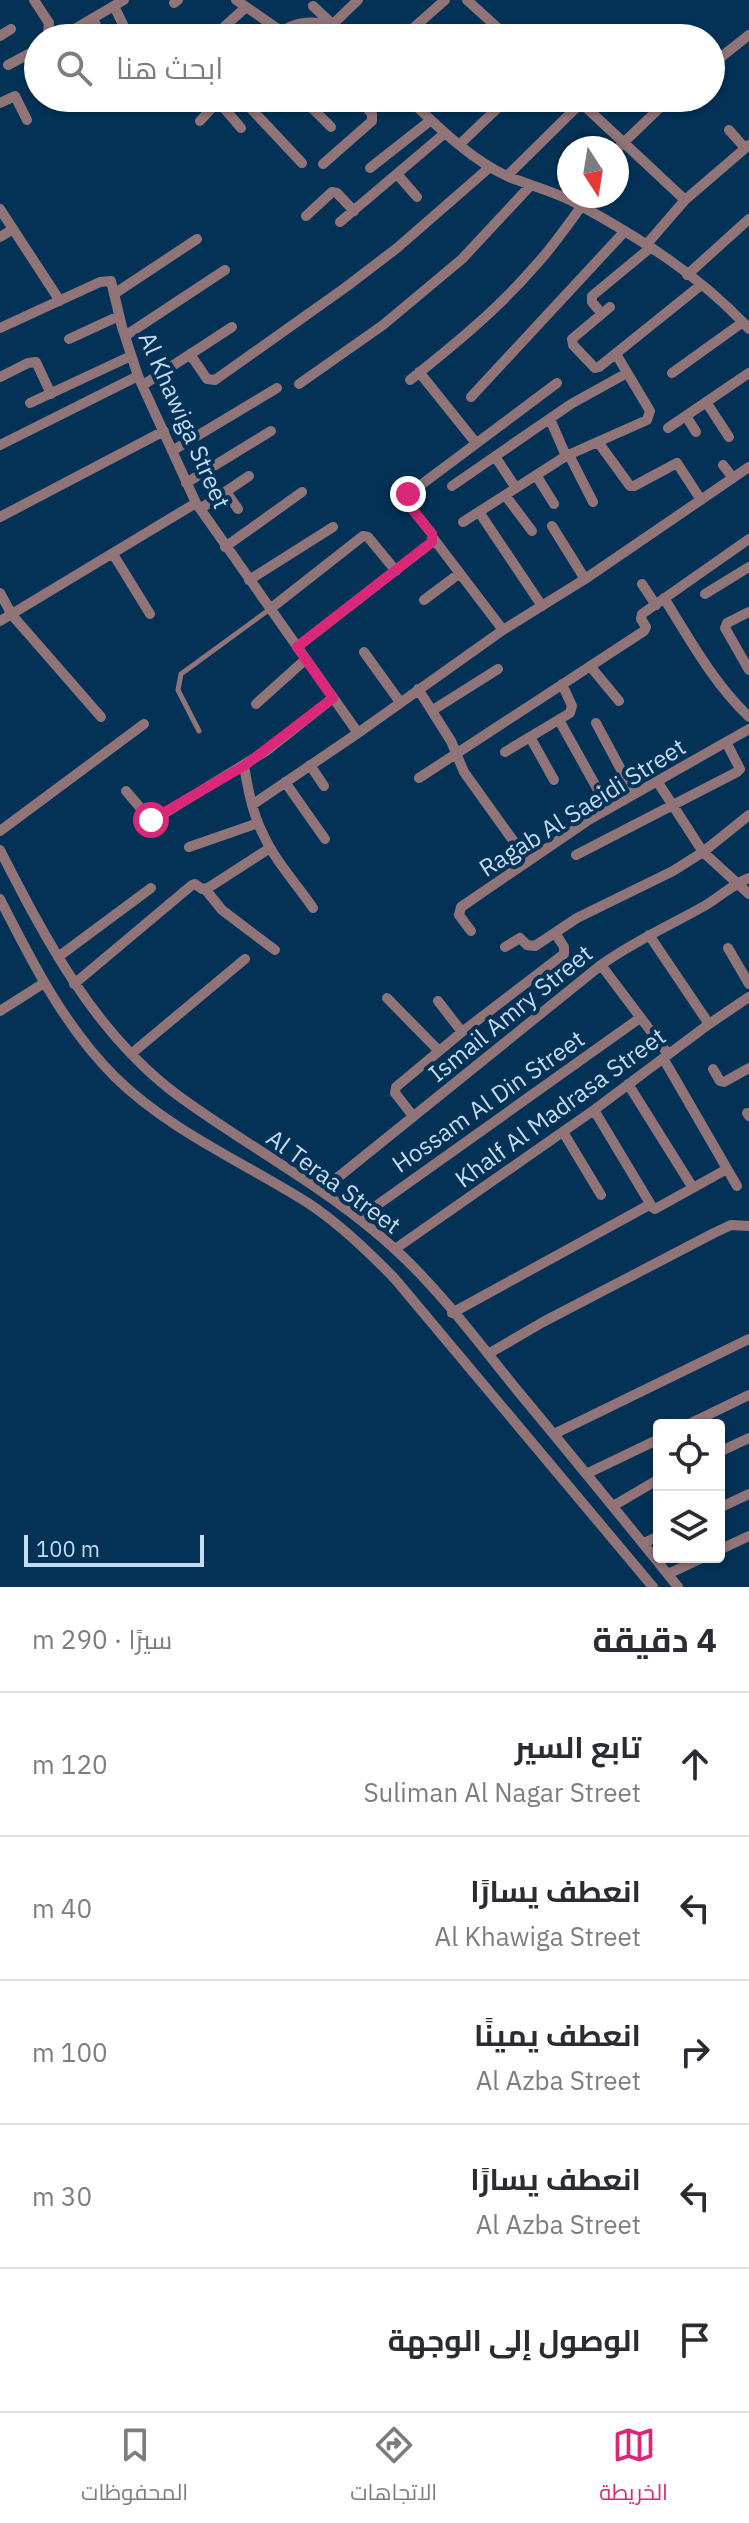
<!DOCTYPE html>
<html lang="ar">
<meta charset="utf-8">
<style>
:root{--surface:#fff;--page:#f2f2f3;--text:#2b2b33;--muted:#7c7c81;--line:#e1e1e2;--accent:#db2777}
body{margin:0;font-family:"IBM Plex Sans",Cairo,sans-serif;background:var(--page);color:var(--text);direction:rtl}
.controls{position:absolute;right:24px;bottom:24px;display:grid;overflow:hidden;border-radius:8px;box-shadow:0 2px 6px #0004}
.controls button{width:72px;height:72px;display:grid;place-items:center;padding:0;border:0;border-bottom:2px solid var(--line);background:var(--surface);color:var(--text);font:40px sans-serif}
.compass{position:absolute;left:557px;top:136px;width:72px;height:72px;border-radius:50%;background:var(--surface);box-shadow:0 2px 6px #0004;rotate:168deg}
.scale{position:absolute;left:24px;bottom:20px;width:180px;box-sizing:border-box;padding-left:8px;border:4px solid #c4dbf2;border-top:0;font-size:22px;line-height:28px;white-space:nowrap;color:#c4dbf2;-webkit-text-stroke:6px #033256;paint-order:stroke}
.stop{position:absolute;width:24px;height:24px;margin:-18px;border:6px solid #db2777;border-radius:50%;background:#fff}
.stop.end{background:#db2777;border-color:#fff;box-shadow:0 2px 8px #0008}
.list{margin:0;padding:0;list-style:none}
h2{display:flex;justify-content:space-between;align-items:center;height:104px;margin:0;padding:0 32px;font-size:34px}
h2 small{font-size:26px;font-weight:400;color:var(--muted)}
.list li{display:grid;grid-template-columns:52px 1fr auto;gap:24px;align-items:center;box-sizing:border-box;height:144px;padding:0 32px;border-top:2px solid var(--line)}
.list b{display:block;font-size:30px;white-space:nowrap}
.list p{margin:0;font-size:26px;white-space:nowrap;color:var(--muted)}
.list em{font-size:26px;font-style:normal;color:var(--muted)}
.icon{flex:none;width:44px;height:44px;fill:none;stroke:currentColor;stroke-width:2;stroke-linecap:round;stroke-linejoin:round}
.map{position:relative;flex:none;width:749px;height:1587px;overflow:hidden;direction:ltr}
.search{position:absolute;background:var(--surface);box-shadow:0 2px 6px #0004;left:24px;right:24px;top:24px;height:88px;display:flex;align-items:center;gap:20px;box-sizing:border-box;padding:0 28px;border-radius:44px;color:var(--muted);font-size:30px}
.sheet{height:824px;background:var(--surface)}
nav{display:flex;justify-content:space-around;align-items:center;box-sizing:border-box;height:112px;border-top:2px solid var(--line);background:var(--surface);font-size:22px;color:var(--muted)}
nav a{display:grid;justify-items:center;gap:4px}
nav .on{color:var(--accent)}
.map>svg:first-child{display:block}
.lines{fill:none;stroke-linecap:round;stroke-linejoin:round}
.lane{stroke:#917478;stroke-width:5}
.street{stroke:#917478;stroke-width:10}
.route{stroke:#db2777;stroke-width:10}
.labels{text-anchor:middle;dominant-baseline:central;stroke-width:8;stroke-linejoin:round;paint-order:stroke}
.street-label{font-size:24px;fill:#c4dbf2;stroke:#033256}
</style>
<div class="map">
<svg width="749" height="1587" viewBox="0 0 749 1587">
<rect width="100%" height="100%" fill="#033256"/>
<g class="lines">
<path class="lane" d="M199 731 178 690 181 674 270 609"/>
<path class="street" d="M34 0 49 23 48 33 51 38
M236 0 281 31
M467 0 509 38
M174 3 178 0
M114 6 129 37
M313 6 347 38
M93 18 101 38
M332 25 358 0
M224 27 246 7
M0 36 11 29
M59 38 124 0
M275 38C290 21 311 20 332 25
M402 38 445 0
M8 65 38 49
M711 65 749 35
M241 98 302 163
M302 98 331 127
M408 98C438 127 471 160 509 177 529 185 552 191 572 201 635 235 700 275 749 329
M576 98 685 200
M218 101 241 128
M0 103 15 96 27 120
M200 121 221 98
M729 130 745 148
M459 145 508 98
M617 149 670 98
M323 164 372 121V114L358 98
M370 168 431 120
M397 174 417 197
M507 176 581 103
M0 209 60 301
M306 216 332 192 337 193 354 211
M340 222 445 133
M0 237 13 229
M646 245 685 200 749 145
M687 275 749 219
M114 294 197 239
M610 307 572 339 573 345 595 368 599 367 701 285
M602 314 592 302V296L650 248
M0 328 100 282 111 281 122 327 138 376 196 503 358 733
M125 336 225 270
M69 339 119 316
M190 354 207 379 215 380 346 287 397 248 490 167
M419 372 476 443
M672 373 743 322
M0 377 28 363 36 362 51 394
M410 380C454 345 498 309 535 266 552 248 566 227 581 207
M299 384 383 325 462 259 531 185
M143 385 232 327
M471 397 625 231
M706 402 729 437
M30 403 131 356
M686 416 696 432
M550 419 566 456
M668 428 749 373
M598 442 630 486H634L677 463 701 500
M0 445 138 376
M172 451 277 388
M569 455 593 502
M496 458 516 488
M723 465 733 478
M536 475 554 504
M186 483 271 431
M452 486 571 404 627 373
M226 492 238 509
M505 495 532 531
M200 509 249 476
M479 512 542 606
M0 517 164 431
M463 522 566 456 647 420 650 411 616 354
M552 526 585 579
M433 538 503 630
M225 547 302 492
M113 554 150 614
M249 580 333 527
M642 584 656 605
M0 593 12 615 101 717
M705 594 749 567
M664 598C690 640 713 682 749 717
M424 600 460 573
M270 609 363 536 368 537 396 571
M749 612 727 623 725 628 749 670
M0 621 196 503
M297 647 432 542V534L405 500 406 496 557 383
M364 652 400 702
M590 666 619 701
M418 689 451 741 464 772 517 846
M256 704 306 659
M433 710 498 669
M559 720 608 808
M596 723 634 794
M530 737 554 780
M505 752 570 713 572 706 562 684
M310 765 324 786
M244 766C248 789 252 812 263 834 275 861 296 883 313 908
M419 778 644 631 646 627 641 619 642 614 749 539
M657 781 703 852 749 894
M285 782 325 839
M126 791 149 818 155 819 266 751 333 698
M252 805 358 733 503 630 585 579 749 467
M0 831 144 724
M189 847 258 823
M0 850C46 940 94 1032 176 1094 249 1148 331 1189 398 1252 442 1293 479 1343 517 1390 571 1455 625 1521 678 1587
M576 855 737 772 740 769 726 742
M205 889 222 910 275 950
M0 899C32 962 64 1026 115 1077 170 1131 243 1162 308 1203 340 1224 368 1251 395 1279L653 1587
M471 931 459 915 461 907 587 821 749 729
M649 935 709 1024
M505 947 520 938 527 945 535 946 577 918 673 871 703 852 749 815
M728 948 749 984
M58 957 151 888
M601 965 668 1054
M74 984 192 885 195 884 202 889 208 888 270 848
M387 998 439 1051
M438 1001 462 1032
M0 1011 44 983
M131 1054 245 959
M663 1058 737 1186
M713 1069 720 1081 724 1082 749 1068
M628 1084 693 1188
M594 1110 651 1205
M747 1113 749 1116
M413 1116 395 1093 396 1087 462 1032 564 954V947L555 933
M563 1132 601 1195
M321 1191 601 965C634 941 671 925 706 905 721 896 733 884 749 878
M359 1218 640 1018
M395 1249 594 1110 709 1024 749 997
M452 1313 649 1205 655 1209 727 1169
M488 1354 543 1322 714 1233 731 1225 749 1226
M687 1425 749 1395
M554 1434 749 1339
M719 1452 749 1438
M586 1474 659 1439
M613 1506 659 1479
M719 1508 749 1494
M644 1543 659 1536
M719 1550 749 1536
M668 1574 704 1557"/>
</g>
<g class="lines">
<path class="route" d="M151 820 244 766 333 698 297 647 432 542V534L405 500 408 494"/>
</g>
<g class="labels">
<g class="street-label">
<text transform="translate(185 420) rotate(66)">Al Khawiga Street</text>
<text transform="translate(582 807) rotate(-32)">Ragab Al Saeidi Street</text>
<text transform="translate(510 1013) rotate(-39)">Ismail Amry Street</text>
<text transform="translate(488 1101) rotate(-35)">Hossam Al Din Street</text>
<text transform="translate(560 1107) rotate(-36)">Khalf Al Madrasa Street</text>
<text transform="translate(334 1181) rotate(36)">Al Teraa Street</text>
</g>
</g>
</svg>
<div class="controls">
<button><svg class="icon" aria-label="locate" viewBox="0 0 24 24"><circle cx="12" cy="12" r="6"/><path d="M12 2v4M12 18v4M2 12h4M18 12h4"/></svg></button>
<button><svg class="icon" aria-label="layers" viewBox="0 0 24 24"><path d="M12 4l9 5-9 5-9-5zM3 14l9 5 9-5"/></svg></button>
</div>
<svg class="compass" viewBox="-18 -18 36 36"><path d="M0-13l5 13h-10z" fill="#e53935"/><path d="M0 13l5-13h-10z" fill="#7c7c81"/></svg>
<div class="scale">100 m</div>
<div class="stop" style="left:151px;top:820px"></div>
<div class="stop end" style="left:408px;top:494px"></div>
<div class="search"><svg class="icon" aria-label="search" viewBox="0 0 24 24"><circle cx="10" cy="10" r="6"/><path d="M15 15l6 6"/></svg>ابحث هنا</div>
</div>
<section class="sheet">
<h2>4 دقيقة<small>سيرًا · 290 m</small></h2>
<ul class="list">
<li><svg class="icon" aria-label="ahead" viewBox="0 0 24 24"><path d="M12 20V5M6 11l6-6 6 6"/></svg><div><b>تابع السير</b><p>Suliman Al Nagar Street</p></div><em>120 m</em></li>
<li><svg class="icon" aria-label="left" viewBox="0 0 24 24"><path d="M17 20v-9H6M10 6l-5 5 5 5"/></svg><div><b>انعطف يسارًا</b><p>Al Khawiga Street</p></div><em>40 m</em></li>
<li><svg class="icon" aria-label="right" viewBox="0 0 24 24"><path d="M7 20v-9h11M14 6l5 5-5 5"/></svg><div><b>انعطف يمينًا</b><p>Al Azba Street</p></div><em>100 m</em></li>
<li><svg class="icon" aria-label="left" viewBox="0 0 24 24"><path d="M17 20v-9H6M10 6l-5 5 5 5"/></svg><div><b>انعطف يسارًا</b><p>Al Azba Street</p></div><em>30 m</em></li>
<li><svg class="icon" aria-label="arrive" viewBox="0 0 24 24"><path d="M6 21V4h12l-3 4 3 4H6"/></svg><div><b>الوصول إلى الوجهة</b></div></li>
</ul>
</section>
<nav>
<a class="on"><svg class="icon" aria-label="map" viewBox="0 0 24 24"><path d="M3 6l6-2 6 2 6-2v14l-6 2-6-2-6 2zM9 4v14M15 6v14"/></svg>الخريطة</a>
<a><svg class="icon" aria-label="directions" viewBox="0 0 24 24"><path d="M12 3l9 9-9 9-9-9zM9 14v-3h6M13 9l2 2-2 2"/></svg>الاتجاهات</a>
<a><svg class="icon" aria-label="saved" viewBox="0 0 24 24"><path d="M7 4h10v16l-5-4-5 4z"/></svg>المحفوظات</a>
</nav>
